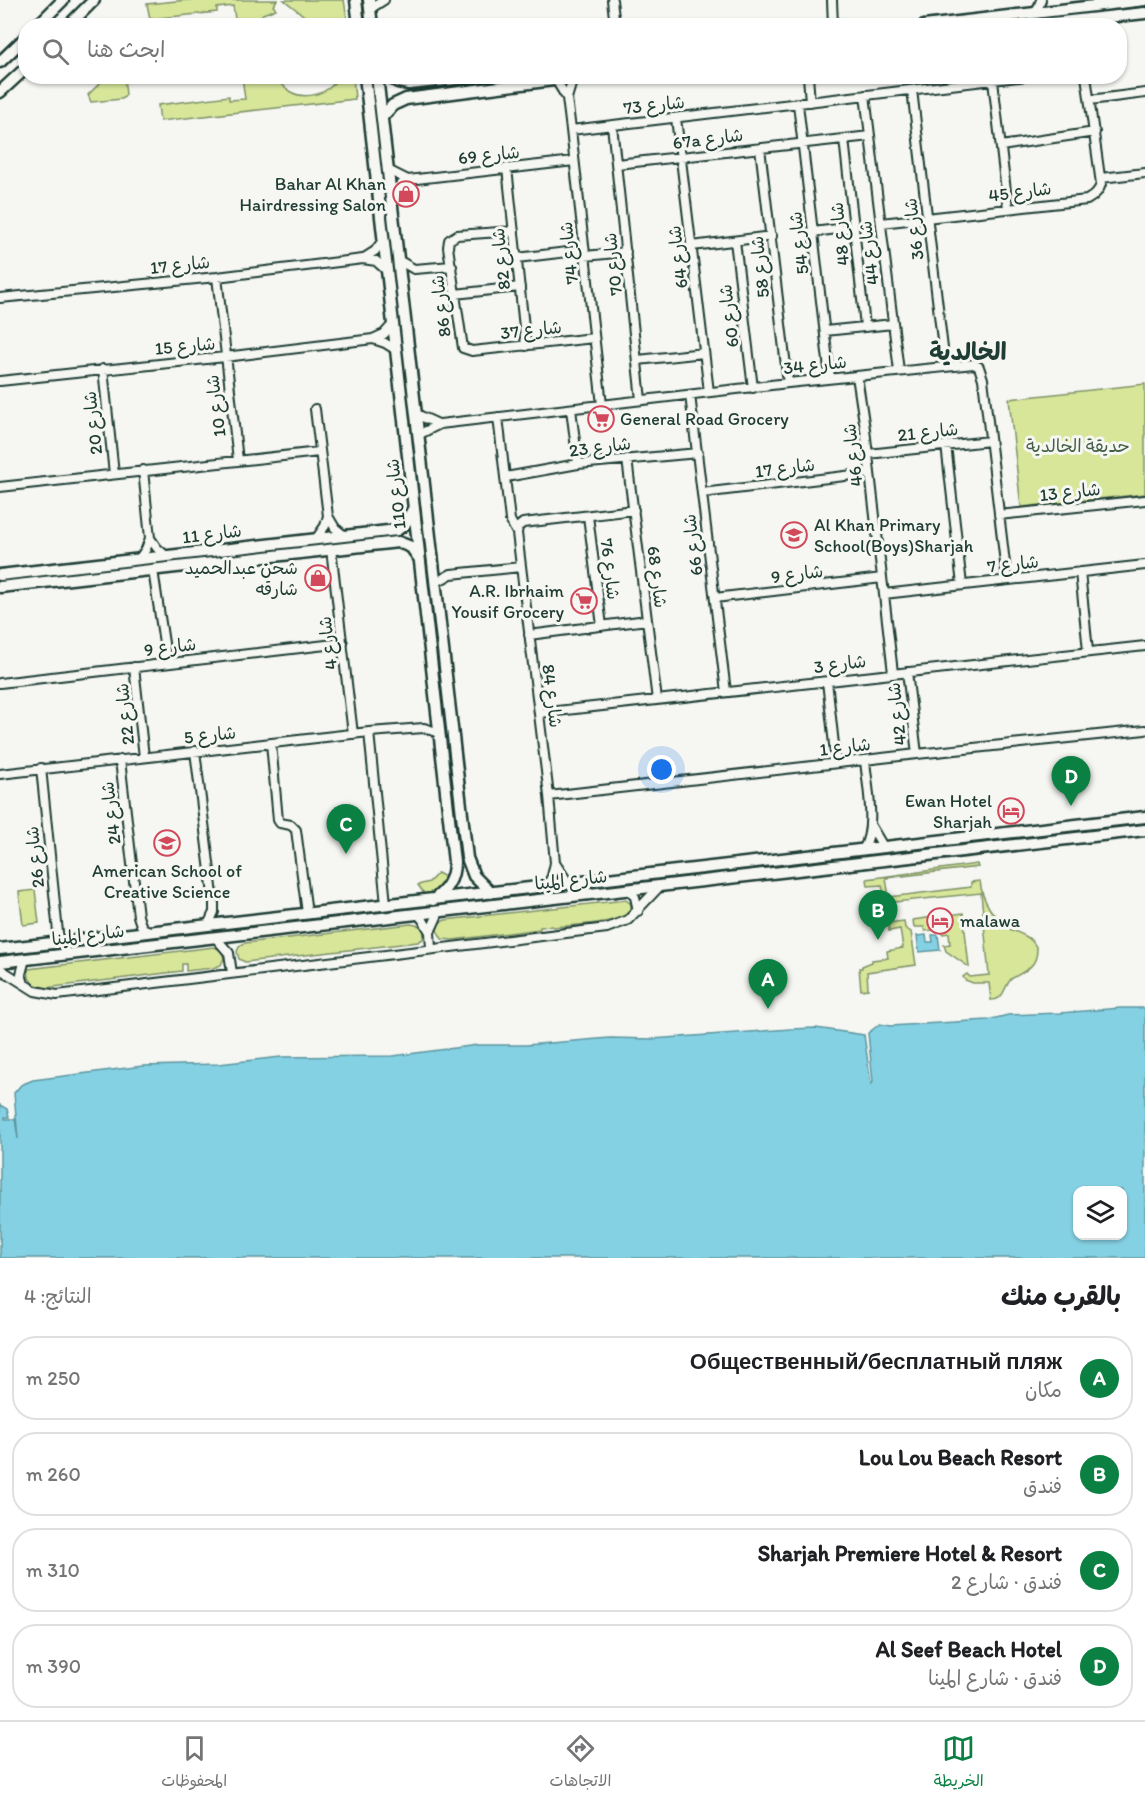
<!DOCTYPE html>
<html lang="ar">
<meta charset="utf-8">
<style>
:root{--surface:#fff;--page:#f6f6f6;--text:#202124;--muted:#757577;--line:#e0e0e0;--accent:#0b8043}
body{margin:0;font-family:Itim,"Playpen Sans Arabic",sans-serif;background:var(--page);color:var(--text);direction:rtl}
.controls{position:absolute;right:18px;bottom:18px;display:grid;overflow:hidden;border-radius:12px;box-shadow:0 2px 4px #0004}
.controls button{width:54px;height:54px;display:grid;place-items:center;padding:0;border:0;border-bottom:2px solid var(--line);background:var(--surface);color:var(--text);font:30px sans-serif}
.you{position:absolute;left:662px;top:770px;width:21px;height:21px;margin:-15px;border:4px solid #fff;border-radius:50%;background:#1a73e8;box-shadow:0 0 0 9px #1a73e833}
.badge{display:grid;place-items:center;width:39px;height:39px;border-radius:50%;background:var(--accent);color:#fff;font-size:20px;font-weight:700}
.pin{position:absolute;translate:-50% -50px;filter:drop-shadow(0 2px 3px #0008)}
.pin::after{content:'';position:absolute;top:32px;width:21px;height:18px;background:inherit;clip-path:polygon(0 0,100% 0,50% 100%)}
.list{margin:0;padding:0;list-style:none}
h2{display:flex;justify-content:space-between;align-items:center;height:78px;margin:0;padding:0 24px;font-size:26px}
h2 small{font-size:20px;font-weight:400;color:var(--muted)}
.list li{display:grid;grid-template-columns:39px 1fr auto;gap:18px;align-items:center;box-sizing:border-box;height:84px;margin:0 12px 12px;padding:0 12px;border:2px solid var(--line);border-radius:24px}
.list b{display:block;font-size:22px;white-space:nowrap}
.list p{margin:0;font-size:20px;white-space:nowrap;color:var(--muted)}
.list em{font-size:20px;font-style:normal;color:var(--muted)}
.icon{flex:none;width:33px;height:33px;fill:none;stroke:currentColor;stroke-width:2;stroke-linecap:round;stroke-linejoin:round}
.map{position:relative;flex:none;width:1145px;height:1258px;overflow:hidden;direction:ltr}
.search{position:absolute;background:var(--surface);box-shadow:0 2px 4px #0004;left:18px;right:18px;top:18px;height:66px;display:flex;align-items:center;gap:15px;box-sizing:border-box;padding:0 21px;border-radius:24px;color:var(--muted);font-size:22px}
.sheet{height:462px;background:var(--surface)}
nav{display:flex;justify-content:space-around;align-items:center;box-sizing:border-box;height:84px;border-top:2px solid var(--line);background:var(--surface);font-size:16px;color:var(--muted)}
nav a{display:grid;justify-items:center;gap:3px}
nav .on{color:var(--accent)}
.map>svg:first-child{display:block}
.green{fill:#d8e69a;stroke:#7c9267;stroke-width:1.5}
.water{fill:#85d1e4;stroke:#5c969e;stroke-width:1.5;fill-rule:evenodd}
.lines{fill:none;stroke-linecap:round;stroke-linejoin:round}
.street-casing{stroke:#1f3d34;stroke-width:12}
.secondary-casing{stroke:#1f3d34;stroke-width:15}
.street{stroke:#f6f6f2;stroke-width:8}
.secondary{stroke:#f6f6f2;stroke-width:10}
.labels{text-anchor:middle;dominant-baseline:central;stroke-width:6;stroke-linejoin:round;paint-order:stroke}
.street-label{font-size:18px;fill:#1f3d34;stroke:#f6f6f2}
.poi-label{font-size:18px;fill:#1f3d34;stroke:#f6f6f2;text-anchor:end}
.park-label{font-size:18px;fill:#445f48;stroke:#f6f6f2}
.district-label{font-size:24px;font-weight:bold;fill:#1f3d34;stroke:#f6f6f2}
</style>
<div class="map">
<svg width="1145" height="1258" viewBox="0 0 1145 1258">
<rect width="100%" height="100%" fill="#f6f6f2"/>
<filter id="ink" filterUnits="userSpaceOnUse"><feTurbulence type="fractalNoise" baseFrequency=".0167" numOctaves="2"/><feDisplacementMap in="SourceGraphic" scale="12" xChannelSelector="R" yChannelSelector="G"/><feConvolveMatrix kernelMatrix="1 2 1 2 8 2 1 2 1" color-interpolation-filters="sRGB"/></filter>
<g filter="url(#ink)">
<path class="green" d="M187 0H277L273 6 276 9 263 14 253 25H236L233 6 217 8V12L150 19 147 4Z
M284 0H344L348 25H316Z
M107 76 124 77 126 95 122 99 91 102 88 95Z
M242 77C251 76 263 74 271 76 277 78 284 87 289 91 305 101 330 94 338 77H353L355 99 160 121 158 105 229 96V100L245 99Z
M1145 384V494L1021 507 1009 399Z
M977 864 978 867 886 878 889 897 971 887V882L980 881C982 901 994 920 1012 930 1023 935 1032 937 1037 949 1037 968 1024 971 1011 979 1003 988 1005 1000 991 1000L989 983H973L965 980 963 977 967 974 970 977 989 975 981 893 885 903 882 885 868 886 867 879Z
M438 873 447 878C441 886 436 895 425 895L418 885 429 882Z
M35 890 39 923 23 925 19 892Z
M626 900 631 904V910C620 925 572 925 553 927L552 926 540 927V929L453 940 442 939 437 930 439 923 445 920Z
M963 913 969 967 946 951 944 945 950 944 949 933 943 934 942 929 925 931 924 927H914L913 920Z
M904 921 905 928 911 932 916 965 867 972 868 989 861 990 859 968H862V966L872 962V960L888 958 887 951 903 948 900 929 889 931 888 923Z
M411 924 420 926 424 931 423 939 418 942 245 962 239 959 237 952 239 946 245 943Z
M214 947 221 950 224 958 221 965 213 968 186 971V964H182V971L45 988 33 984 29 978 28 969Z"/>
<path class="water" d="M926 935 927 942H933L932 935H938L940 950 919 952 917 936Z
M1121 1008H1145V1258H0V1105L7 1109 9 1117H5V1119H15L18 1139 14 1093 21 1085 33 1080 143 1066 219 1064 281 1057 393 1056 478 1045H526L610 1038 652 1039 791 1029 816 1028 864 1035 871 1084 873 1082 868 1033 880 1024 890 1026 988 1020 1008 1015 1060 1013ZM1122 1190V1236H1078V1190Z"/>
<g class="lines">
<g class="street-casing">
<path id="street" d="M612 0 615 26
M832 0 833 26
M370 9 384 0
M1036 13 1041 0
M808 76 810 102
M556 80 567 98 571 130 602 405
M993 81 1008 208
M912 90 945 365
M865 95 899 371
M567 98 573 78
M1090 100 1145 93
M798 104 830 378
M676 118 709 392
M612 125 641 400
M571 130 1027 76
M844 139 865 326
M1001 146 1095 132
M760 148 788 383
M617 164 870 136
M507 168 526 346
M388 170 408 180
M1101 178 1145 173
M390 192 408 180 574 161
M881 223 1087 200C1094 196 1099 192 1101 184L1086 76
M514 231 457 235 449 240 448 247 463 348 472 351 594 338
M813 232 854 227
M735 241 753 388
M692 246 772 236
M585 256 626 252
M364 258 375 251 383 240
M517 258 584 250
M398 260 414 269 452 266
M217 277 238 460
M455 294 520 287
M0 298 217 277 363 259 376 261 386 270
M825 331 893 324
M373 339 385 343 396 350
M638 360 704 353
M103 369 114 474
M857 376 865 429 893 673
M0 381 225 357 373 339 384 334 393 324
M690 395 726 692
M315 409 328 516 335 528 345 536
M571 409 578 464
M416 414 438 424
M498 417 510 520 517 533 549 796 555 863 552 876 547 887
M418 435 440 424 788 383 974 364 979 367 983 379 1007 580
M946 445 962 585
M868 454 990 441
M627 459 657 700
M506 477 578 464 698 453
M0 487 319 452
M702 493 870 473
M999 515 1145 500
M588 516 602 626
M517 533 518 527 523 523 634 510
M150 538 157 548 166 556
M316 539 325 526 328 516
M331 549 353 734
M139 559 146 549 150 538 143 470
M153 570 167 663
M1080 572 1088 651
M435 583 451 574 521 567
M884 594 1145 565
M715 598 882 578
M529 635 647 620
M134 667 144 757
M907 672 917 754
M827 681 836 763
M0 683 343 643
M539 713 1145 646
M369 732 386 904
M271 743 278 820 280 823 291 825 296 830 307 913
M195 751 214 903V912L208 925
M120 760 138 916 141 925 147 932
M41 768 59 942
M0 774 369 732 424 728 440 733
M549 796 917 754 1145 730
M871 826 884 848
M863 850C877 827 867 786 865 760
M555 863 569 884
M629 890 635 897 638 911
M417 913 423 920 430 932
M215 937 229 953 232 973
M431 949 430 932 439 912
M0 969 35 991 57 995 607 928 628 920 661 885
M24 984 21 974 25 959"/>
</g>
<g class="secondary-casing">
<path id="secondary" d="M356 0 359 26
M369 0 372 26
M37 26 63 0
M68 26 94 0
M924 26 1145 0
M1024 26 1145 13
M0 62 26 37
M365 76 454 862C454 879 447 890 433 900
M377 76 467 858 474 876 491 893
M388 76 398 82 409 84 482 76
M0 92 26 68
M382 117 393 105 406 99 585 76
M0 575 397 530 405 524 413 509
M0 587 398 542 411 547 419 558
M0 949 1145 817
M0 962 1145 830"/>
</g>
<use href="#street" class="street"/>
<use href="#secondary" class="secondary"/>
</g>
</g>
<defs>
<g id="shop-ring" transform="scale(1.35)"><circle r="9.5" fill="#f6f6f2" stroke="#d1495b" stroke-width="1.5"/><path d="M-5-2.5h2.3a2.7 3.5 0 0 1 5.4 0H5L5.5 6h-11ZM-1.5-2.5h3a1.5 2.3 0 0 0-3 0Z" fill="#d1495b"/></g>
<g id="supermarket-ring" transform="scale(1.35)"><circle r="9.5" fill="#f6f6f2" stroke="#d1495b" stroke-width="1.5"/><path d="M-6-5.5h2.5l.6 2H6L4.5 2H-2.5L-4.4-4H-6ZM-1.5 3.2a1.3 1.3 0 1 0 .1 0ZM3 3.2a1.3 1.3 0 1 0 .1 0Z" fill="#d1495b"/></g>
<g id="school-ring" transform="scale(1.35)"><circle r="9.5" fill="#f6f6f2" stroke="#d1495b" stroke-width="1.5"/><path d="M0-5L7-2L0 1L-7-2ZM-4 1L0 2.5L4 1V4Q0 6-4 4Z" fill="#d1495b"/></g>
<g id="hotel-ring" transform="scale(1.35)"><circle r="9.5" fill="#f6f6f2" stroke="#d1495b" stroke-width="1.5"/><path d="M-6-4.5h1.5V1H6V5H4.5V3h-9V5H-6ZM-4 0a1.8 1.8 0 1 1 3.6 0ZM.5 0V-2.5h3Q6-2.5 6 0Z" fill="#d1495b"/></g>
</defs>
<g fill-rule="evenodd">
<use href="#shop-ring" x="406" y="194"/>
<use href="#supermarket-ring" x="601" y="419"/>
<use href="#school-ring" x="794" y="535"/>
<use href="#shop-ring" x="318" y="578"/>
<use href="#supermarket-ring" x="584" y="601"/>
<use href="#hotel-ring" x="1011" y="811"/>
<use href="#school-ring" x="167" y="843"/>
<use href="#hotel-ring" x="940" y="921"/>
</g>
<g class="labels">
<g class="street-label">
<text transform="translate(654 105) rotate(-6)">شارع 73</text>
<text transform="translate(708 139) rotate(-7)">67a شارع</text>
<text transform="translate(489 155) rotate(-6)">شارع 69</text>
<text transform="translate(1020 192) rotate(-7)">شارع 45</text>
<text transform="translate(914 229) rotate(-97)">شارع 36</text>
<text transform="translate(840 234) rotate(-96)">شارع 48</text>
<text transform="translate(799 243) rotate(-97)">شارع 54</text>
<text transform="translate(569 253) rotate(-96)">شارع 74</text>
<text transform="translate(869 253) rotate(-97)">شارع 44</text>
<text transform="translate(678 257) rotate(-97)">شارع 64</text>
<text transform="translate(501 259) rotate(-96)">شارع 82</text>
<text transform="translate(613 264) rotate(-96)">شارع 70</text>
<text transform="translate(180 265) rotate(-6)">شارع 17</text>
<text transform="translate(760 267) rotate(-96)">شارع 58</text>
<text transform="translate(441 306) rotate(-97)">شارع 86</text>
<text transform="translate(729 316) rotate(-97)">شارع 60</text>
<text transform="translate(531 330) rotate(-6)">شارع 37</text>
<text transform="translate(185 346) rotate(-5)">شارع 15</text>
<text transform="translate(815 365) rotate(-6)">شارع 34</text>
<text transform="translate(216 406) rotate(-97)">شارع 10</text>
<text transform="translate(93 423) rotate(-96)">شارع 20</text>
<text transform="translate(928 432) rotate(-6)">شارع 21</text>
<text transform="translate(600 447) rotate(-7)">شارع 23</text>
<text transform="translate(853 455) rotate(-97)">شارع 46</text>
<text transform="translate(785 468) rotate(-7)">شارع 17</text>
<text transform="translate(1070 492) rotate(-6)">شارع 13</text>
<text transform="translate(396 494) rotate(-96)">شارع 110</text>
<text transform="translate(212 534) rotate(-7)">شارع 11</text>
<text transform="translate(693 545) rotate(-97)">شارع 66</text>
<text transform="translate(1013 564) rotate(-6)">شارع 7</text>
<text transform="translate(610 569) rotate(83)">شارع 76</text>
<text transform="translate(797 574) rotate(-7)">شارع 9</text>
<text transform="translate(657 577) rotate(83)">شارع 68</text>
<text transform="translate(328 643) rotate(-97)">شارع 4</text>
<text transform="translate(170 647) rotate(-7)">شارع 9</text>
<text transform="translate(840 664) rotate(-7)">شارع 3</text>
<text transform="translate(552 696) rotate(83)">شارع 84</text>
<text transform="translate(125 714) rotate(-96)">شارع 22</text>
<text transform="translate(897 714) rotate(-96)">شارع 42</text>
<text transform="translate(210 735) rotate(-6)">شارع 5</text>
<text transform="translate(845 747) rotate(-7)">شارع 1</text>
<text transform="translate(111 813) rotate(-97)">شارع 24</text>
<text transform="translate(35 857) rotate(-96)">شارع 26</text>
<text transform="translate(571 880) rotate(-6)">شارع المينا</text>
<text transform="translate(88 935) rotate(-7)">شارع المينا</text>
</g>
<g class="poi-label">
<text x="386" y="184">Bahar Al Khan<tspan x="386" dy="21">Hairdressing Salon</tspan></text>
<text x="620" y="419" text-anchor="start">General Road Grocery</text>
<text x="814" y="525" text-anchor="start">Al Khan Primary<tspan x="814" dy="21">School(Boys)Sharjah</tspan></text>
<text x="298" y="568">شحن عبدالحميد<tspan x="298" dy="21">شارقه</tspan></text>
<text x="564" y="591">A.R. Ibrhaim<tspan x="564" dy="21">Yousif Grocery</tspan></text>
<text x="992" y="801">Ewan Hotel<tspan x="992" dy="21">Sharjah</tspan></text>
<text x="167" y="871" text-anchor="middle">American School of<tspan x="167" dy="21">Creative Science</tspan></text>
<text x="960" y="921" text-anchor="start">malawa</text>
</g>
<g class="park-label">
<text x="1078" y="446">حديقة الخالدية</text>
</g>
<g class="district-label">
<text x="968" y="351">الخالدية</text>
</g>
</g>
</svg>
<div class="controls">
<button><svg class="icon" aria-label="layers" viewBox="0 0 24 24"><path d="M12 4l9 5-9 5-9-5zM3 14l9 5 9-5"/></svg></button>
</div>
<div class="you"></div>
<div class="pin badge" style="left:768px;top:1009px">A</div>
<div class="pin badge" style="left:878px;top:940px">B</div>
<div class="pin badge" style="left:346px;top:854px">C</div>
<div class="pin badge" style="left:1071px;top:806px">D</div>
<div class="search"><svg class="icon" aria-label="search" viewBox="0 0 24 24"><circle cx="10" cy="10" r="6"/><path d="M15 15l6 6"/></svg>ابحث هنا</div>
</div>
<section class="sheet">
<h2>بالقرب منك<small>النتائج: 4</small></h2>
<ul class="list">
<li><span class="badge">A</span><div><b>Общественный/бесплатный пляж</b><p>مكان</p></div><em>250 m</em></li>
<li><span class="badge">B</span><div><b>Lou Lou Beach Resort</b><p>فندق</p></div><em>260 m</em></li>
<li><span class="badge">C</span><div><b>Sharjah Premiere Hotel &amp; Resort</b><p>فندق · شارع 2</p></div><em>310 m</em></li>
<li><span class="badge">D</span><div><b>Al Seef Beach Hotel</b><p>فندق · شارع المينا</p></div><em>390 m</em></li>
</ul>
</section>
<nav>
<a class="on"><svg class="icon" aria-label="map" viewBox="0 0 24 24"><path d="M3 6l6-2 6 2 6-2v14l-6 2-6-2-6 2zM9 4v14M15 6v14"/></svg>الخريطة</a>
<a><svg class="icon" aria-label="directions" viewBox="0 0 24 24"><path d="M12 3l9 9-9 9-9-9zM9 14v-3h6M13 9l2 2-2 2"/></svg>الاتجاهات</a>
<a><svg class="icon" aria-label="saved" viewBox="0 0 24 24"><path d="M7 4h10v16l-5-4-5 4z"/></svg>المحفوظات</a>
</nav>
